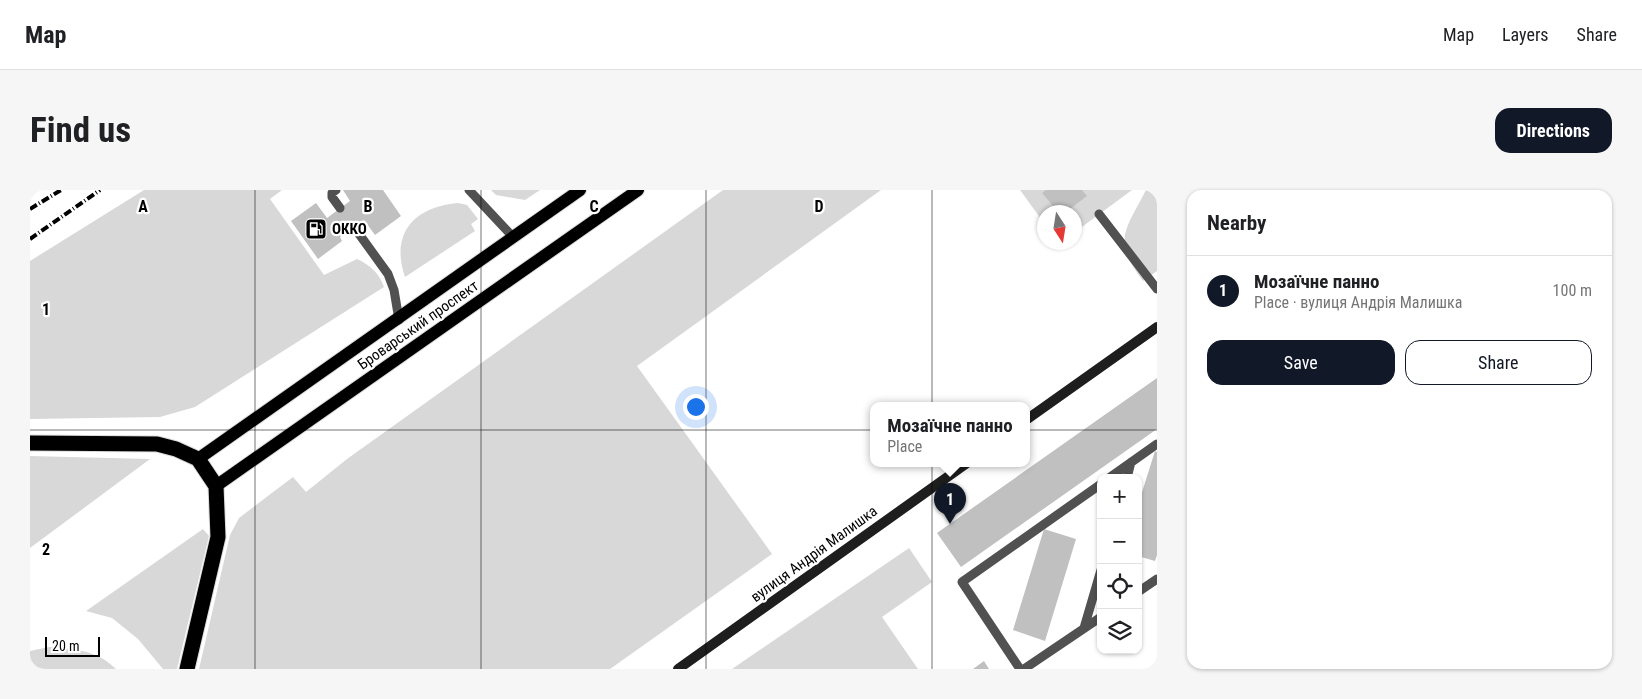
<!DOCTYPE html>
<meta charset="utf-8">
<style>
:root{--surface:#fff;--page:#f6f6f6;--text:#202124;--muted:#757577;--line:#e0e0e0;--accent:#111827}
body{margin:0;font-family:"Roboto Condensed",sans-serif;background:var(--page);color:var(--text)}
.controls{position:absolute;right:15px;bottom:15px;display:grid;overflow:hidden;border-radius:10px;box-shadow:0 1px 4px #0004}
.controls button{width:45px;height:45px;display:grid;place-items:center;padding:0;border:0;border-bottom:1px solid var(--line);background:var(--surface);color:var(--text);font:25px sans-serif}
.compass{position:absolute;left:1007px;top:15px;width:45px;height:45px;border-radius:50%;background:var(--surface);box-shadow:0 1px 4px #0004;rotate:168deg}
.scale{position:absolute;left:15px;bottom:12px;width:55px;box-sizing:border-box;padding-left:5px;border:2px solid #000;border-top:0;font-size:14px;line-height:18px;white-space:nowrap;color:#000;-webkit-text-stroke:4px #fff;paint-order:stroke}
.you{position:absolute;left:665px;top:216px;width:18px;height:18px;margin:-12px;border:4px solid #fff;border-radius:50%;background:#1a73e8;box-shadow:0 0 0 8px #1a73e833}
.badge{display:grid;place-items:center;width:32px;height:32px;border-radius:50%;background:var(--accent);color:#fff;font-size:16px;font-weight:700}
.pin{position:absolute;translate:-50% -41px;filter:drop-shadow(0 1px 2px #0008)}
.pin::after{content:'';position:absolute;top:26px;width:18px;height:15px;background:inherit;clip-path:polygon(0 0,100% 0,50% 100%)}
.popup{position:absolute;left:840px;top:212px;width:160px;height:65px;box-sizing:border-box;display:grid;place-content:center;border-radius:10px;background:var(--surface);filter:drop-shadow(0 1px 4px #0005);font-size:16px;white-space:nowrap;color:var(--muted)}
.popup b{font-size:19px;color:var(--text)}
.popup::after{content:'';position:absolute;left:50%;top:100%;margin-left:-10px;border:10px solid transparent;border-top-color:var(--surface)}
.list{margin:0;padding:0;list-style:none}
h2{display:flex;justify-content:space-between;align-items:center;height:65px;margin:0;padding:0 20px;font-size:21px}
h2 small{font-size:16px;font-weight:400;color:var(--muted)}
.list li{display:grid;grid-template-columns:32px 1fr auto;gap:15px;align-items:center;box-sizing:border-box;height:70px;padding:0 20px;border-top:1px solid var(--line)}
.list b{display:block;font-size:19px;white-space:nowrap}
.list p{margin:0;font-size:16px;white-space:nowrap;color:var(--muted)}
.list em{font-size:16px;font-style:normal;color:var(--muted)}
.actions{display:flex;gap:10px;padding:15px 20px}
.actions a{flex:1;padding:11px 0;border:1px solid var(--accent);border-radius:15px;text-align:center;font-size:18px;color:var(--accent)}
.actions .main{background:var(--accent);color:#fff}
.icon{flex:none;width:28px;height:28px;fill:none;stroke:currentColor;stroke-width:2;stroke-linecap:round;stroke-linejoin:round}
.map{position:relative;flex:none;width:1127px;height:479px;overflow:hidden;border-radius:15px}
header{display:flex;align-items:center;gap:30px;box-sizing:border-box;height:70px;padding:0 25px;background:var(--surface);border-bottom:1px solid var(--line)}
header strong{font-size:24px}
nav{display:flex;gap:28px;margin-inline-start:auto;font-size:18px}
.intro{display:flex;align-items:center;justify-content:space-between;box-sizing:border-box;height:120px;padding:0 30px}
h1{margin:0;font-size:35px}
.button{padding:12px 22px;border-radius:15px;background:var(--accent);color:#fff;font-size:18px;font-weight:700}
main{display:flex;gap:30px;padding:0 30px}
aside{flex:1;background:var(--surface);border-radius:15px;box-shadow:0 1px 4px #0004}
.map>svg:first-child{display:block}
.green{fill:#d8d8d8}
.building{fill:#c0c0c0}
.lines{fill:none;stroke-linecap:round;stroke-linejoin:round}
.primary-casing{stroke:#dbdbdb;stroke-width:14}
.highway-casing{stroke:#dbdbdb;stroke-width:17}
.lane{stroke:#515151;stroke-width:9}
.secondary{stroke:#1e1e1e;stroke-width:10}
.primary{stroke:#000;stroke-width:12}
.highway{stroke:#000;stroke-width:15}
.rail{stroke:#000;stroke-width:4;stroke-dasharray:8 2.5 1 2.5;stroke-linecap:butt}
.grid{fill:none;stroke:#000;stroke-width:1;stroke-opacity:0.55}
.labels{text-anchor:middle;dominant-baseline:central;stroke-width:4.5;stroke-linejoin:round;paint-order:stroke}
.poi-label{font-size:15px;font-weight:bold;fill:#000;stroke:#fff;text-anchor:start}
.street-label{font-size:15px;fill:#000;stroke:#fff}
.grid-label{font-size:16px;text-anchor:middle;font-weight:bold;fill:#000;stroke:#fff;stroke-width:4.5;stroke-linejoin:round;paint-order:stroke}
</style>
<header>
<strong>Map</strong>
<nav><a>Map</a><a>Layers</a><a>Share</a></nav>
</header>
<div class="intro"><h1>Find us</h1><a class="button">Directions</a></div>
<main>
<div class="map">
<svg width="1127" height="479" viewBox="0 0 1127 479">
<rect width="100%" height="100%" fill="#fff"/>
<path class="green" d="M114 0H252L240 9 294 85 327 69C340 75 349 83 354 97L165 217 130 227 0 229V71Z
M461 0H510L495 10 466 5Z
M693 0H851L607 176 742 364 580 479H169L200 345 209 328 263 287 276 302 317 269Z
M990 0H1102L1045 42 1044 22H1014V33Z
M1116 0H1127V81L1113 91C1082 50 1095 41 1116 0Z
M428 13 437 15 448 29 441 34 445 41 375 87C360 43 384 17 428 13Z
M0 266 120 269 0 358Z
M173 339 179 346 147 479H133L108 449 82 428 56 421Z
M879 358 902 392 852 427 888 479H702Z
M19 457C45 459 67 460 86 479H0V461Z"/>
<path class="building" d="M313 0H353L371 26 345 45 334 30 310 47 312 51 288 69 261 31 286 13 297 28 320 11Z
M1016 0H1052L1057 6 1036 22H1028L1012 3Z
M1127 188V239L931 377 907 343Z
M1125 261 1127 262V365L1125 371 1108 366V315Z
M1014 339 1046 349 1015 451 983 440Z
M954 471 959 479H943Z"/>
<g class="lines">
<g class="primary-casing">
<path id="primary" d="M168 269 550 0
M186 296 608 0"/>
</g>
<g class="highway-casing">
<path id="highway" d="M0 253 127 254 146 259 168 269 186 296 188 347 157 479"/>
</g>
<path class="lane" d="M306 0 302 3V7L310 18
M439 0 483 47
M1069 24 1127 99
M324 37 358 84 364 100 369 130
M1079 288 1127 254
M1097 288 1101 272
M1108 402 1127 389
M1054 438 1071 380
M990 479 932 392 1071 294
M994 479 1071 427"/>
<path class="secondary" d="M996 230 1127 137
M648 479 937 273"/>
<use href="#primary" class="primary"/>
<use href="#highway" class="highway"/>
<path class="rail" d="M0 19 31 0
M0 49 70 0"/>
</g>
<path class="grid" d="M225 0V479M451 0V479M676 0V479M902 0V479M0 240H1127"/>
<defs>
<g id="fuel-square" transform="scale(1.125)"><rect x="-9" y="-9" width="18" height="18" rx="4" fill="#000" stroke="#fff"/><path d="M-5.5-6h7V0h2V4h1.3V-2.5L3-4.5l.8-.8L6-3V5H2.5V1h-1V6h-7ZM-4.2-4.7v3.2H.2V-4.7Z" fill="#fff"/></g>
</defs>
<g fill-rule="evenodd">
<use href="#fuel-square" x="286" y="39"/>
</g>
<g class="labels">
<g class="poi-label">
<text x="302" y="39">ОККО</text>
</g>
<g class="street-label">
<text transform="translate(388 135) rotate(-35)">Броварський проспект</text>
<text transform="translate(784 364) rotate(-36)">вулиця Андрія Малишка</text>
</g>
</g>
<g class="grid-label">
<text x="113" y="22">A</text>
<text x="338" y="22">B</text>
<text x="564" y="22">C</text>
<text x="789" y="22">D</text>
<text x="16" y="125">1</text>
<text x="16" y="365">2</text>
</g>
</svg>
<div class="controls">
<button>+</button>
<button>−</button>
<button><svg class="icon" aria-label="locate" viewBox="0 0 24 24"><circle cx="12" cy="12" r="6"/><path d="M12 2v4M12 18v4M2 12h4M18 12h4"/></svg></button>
<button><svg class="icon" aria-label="layers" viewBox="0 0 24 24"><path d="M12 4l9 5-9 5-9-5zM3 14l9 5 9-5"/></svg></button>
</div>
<svg class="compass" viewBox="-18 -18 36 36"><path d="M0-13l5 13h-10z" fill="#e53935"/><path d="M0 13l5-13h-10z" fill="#757577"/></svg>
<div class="scale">20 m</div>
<div class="you"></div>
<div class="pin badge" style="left:920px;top:334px">1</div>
<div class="popup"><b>Мозаїчне панно</b>Place</div>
</div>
<aside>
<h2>Nearby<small></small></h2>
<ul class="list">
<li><span class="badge">1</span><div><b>Мозаїчне панно</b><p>Place · вулиця Андрія Малишка</p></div><em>100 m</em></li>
</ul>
<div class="actions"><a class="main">Save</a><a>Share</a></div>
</aside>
</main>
